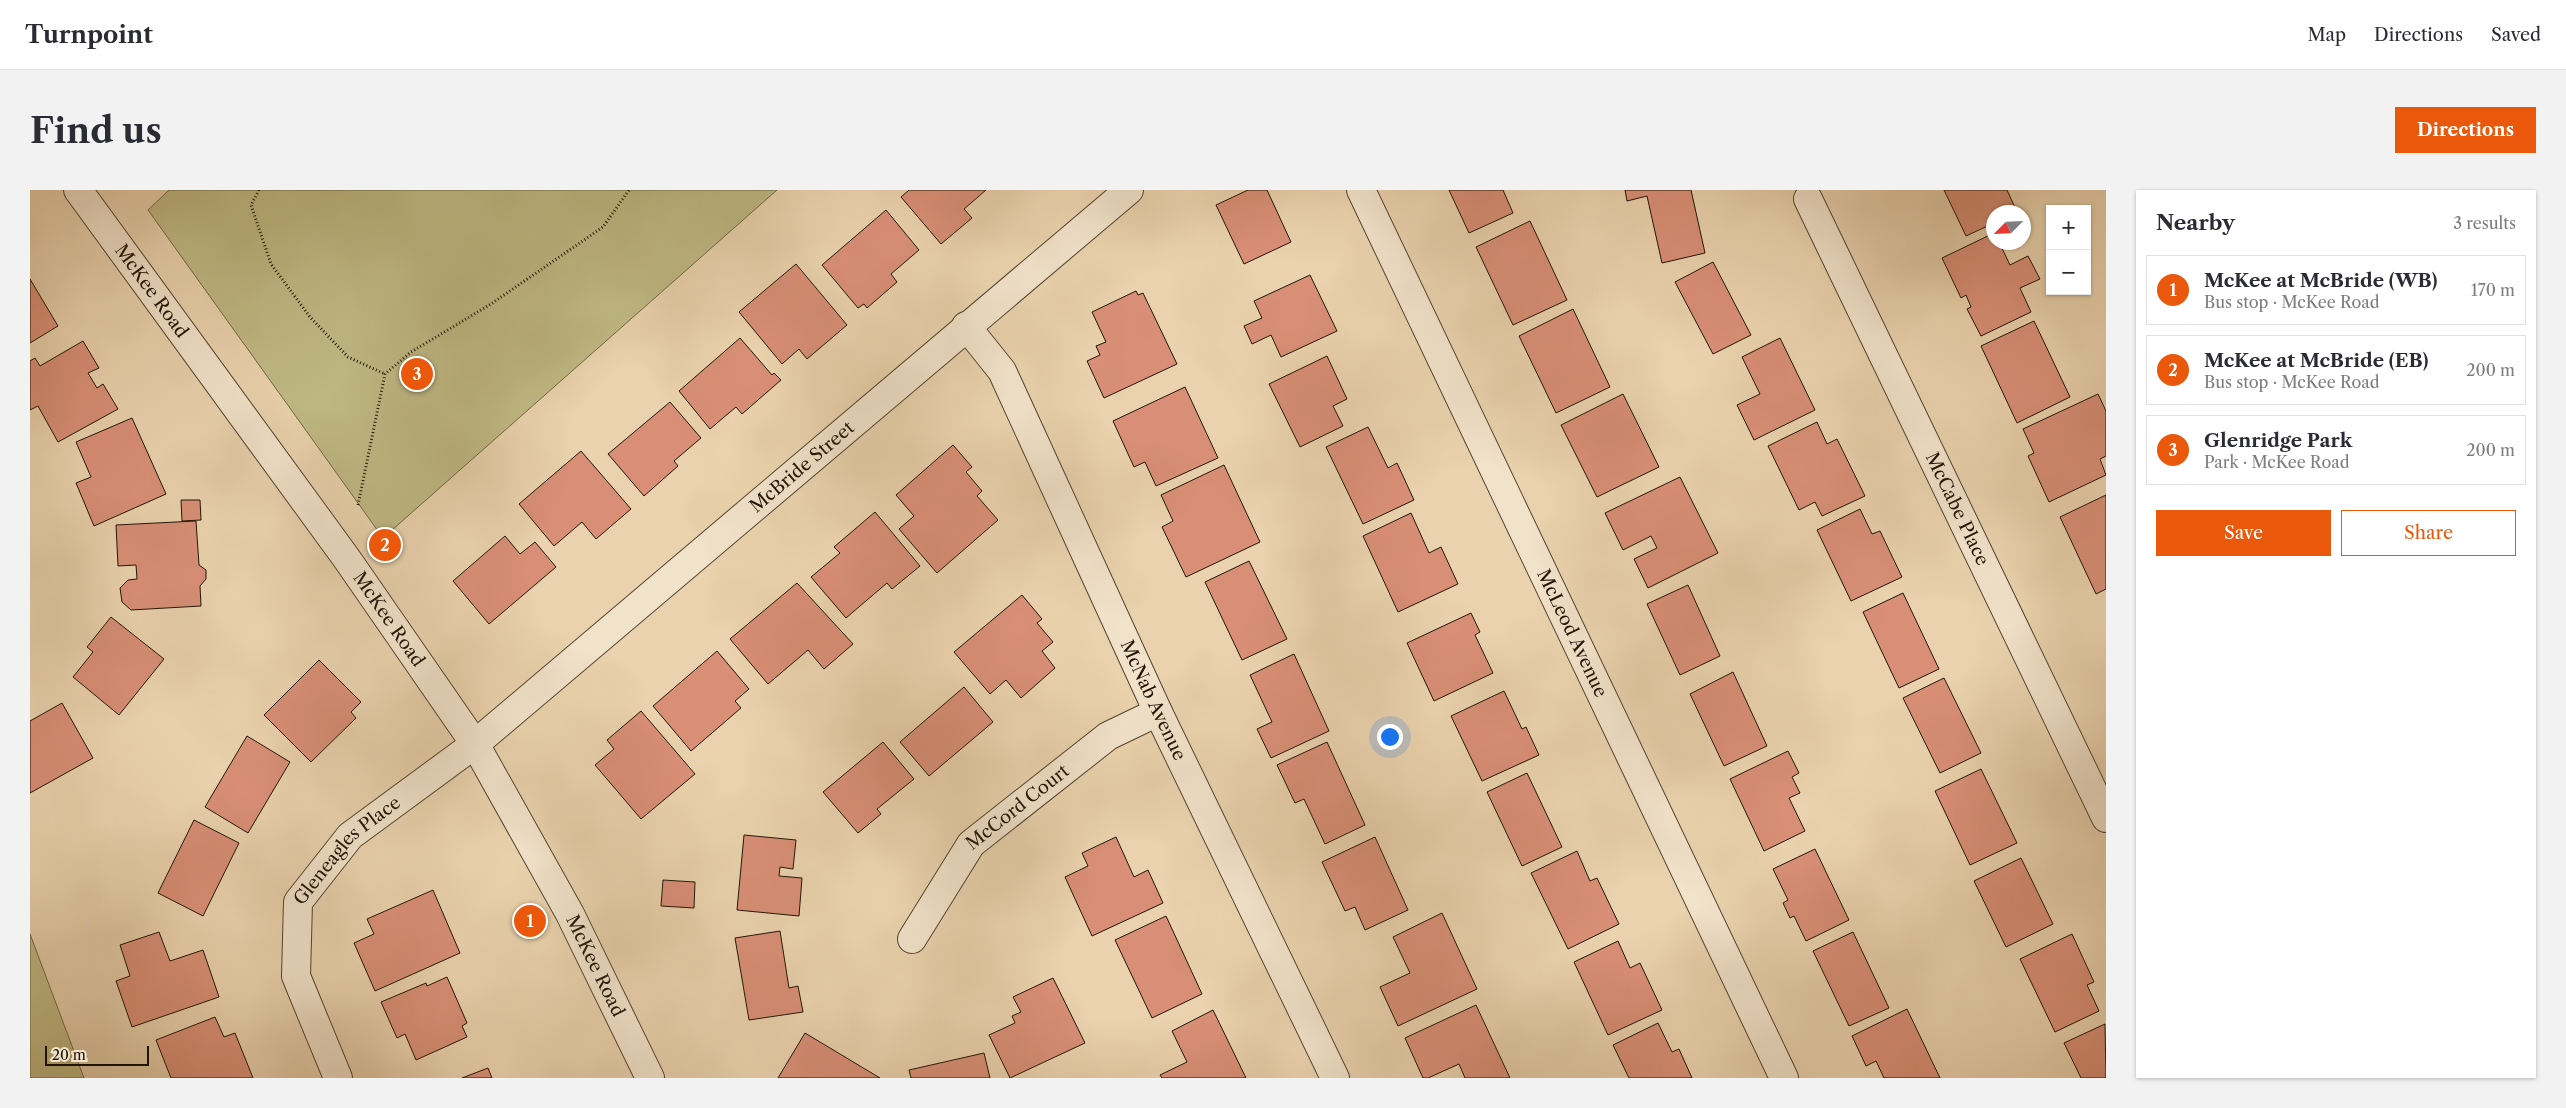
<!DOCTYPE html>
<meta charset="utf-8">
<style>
:root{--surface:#fff;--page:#f2f2f3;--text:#2b2b33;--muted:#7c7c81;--line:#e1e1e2;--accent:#ea580c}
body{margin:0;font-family:"Libre Caslon Text",serif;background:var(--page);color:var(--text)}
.controls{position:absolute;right:15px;top:15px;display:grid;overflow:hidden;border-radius:0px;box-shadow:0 1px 4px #0004}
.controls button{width:45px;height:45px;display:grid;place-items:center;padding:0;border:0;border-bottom:1px solid var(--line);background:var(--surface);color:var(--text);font:25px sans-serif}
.compass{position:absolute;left:1956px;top:15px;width:45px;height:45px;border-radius:50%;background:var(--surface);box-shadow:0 1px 4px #0004;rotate:246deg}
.scale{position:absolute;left:15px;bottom:12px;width:104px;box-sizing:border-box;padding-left:5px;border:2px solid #211507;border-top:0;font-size:14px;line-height:18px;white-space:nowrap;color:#211507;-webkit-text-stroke:4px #f1e2ca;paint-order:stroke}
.you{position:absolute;left:1359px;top:546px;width:18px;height:18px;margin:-12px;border:4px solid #fff;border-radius:50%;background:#1a73e8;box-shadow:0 0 0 8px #1a73e833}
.badge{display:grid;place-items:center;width:32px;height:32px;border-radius:50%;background:var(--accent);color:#fff;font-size:16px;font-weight:700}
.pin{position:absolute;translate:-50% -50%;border:2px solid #fff;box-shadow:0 1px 5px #0006}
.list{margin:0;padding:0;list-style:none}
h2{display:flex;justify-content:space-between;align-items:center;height:65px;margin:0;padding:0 20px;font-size:21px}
h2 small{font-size:16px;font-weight:400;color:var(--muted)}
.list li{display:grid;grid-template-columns:32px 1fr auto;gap:15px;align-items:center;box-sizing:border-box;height:70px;margin:0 10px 10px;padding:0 10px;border:1px solid var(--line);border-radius:0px}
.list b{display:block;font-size:19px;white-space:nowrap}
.list p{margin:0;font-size:16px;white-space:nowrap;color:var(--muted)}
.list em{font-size:16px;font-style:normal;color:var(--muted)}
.actions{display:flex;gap:10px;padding:15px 20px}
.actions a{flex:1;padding:11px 0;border:1px solid var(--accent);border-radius:0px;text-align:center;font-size:18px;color:var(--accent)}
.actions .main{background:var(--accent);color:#fff}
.map{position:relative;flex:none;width:2076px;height:888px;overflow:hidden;border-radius:0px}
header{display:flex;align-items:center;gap:30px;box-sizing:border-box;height:70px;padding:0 25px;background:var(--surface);border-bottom:1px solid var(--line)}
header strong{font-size:24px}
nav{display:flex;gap:28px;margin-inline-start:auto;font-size:18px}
.intro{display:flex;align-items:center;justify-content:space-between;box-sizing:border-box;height:120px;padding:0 30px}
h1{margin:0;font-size:35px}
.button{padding:12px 22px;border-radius:0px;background:var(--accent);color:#fff;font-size:18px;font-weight:700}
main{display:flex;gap:30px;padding:0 30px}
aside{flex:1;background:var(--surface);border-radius:0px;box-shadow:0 1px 4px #0004}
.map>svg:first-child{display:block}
.green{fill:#bfb984;stroke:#706746}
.building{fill:#d88f76;stroke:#211507}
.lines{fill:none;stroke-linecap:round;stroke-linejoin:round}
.minor-casing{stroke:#534430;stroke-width:30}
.path{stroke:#211507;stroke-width:3;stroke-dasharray:1 2.5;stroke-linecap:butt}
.minor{stroke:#f1e2ca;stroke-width:28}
.labels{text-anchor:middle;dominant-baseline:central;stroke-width:4;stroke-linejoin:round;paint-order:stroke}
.street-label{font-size:18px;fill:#211507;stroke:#f1e2ca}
</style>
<header>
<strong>Turnpoint</strong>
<nav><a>Map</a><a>Directions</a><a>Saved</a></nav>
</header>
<div class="intro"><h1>Find us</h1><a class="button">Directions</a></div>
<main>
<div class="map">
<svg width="2076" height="888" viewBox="0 0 2076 888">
<rect width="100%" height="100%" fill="#e9d2ad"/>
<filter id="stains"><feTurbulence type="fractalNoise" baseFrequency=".004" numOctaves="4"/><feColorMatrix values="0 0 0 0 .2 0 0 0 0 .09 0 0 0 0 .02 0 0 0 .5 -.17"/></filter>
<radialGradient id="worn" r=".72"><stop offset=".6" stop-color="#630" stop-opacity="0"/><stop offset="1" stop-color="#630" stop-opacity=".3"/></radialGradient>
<path class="green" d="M139 0H747L353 348 118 20Z
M0 744 54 888H0Z"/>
<path class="building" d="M879 0H956L934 19 942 28 911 54 871 7Z
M1218 0H1237L1261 52 1214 74 1186 15Z
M1419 0H1473L1483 23 1439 43Z
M1595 0H1661L1675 63 1632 73 1617 6 1597 11Z
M1914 0H1977L1987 22H1964V33L1936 46Z
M856 20 889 60 861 84 867 92 837 118 834 114 828 118 792 75Z
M1500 31 1537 110 1483 135 1446 57Z
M1964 43V52H1969L1980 75 1998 66 2010 89 1990 98 2001 122 1951 146 1937 119 1941 117 1936 105 1931 108 1912 68Z
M1683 72 1721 145 1683 164 1645 92Z
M766 74 817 135 777 169 769 159 752 174 709 122Z
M1280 85 1307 141 1251 167 1241 145 1222 154 1214 136 1232 128 1224 111Z
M0 89 28 136 0 153Z
M1106 101 1108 105 1113 103 1147 174 1074 208 1057 171 1070 165 1066 156 1076 152 1062 122Z
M1543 119 1580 197 1526 223 1489 146Z
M2004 131 2040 207 1987 233 1951 156Z
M710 148 742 185 744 183 751 190 712 224 706 217 680 239 649 201Z
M1750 148 1785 220 1724 250 1707 215 1730 204 1712 167Z
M53 151 69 178 58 183 67 198 73 194 88 219 28 252 8 216 0 220V171L5 168 10 176Z
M1297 166 1317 209 1303 216 1313 236 1270 257 1239 194Z
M1155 197 1188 268 1126 296 1115 272 1104 277 1083 231Z
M1593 204 1629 277 1567 307 1531 235Z
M2068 204 2076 221V266L2070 269 2076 285 2019 312 1998 266 2004 263 1993 239Z
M640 212 671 248 644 271 648 276 614 306 578 264Z
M102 228 136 304 64 336 46 293 61 287 46 252Z
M1787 232 1797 254 1807 249 1835 306 1792 326 1785 312 1769 320 1738 256Z
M1338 237 1358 278 1367 273 1384 310 1333 334 1296 257Z
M923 255 942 277 936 282 952 301 947 306 968 330 907 383 869 339 884 326 866 305Z
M551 261 601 319 566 349 552 332 524 356 489 314Z
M1194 275 1230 352 1156 387 1132 337 1143 331 1131 305Z
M1650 287 1688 363 1618 398 1604 369 1627 358 1621 346 1593 360 1575 323Z
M2076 305V399L2066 404 2030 327Z
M151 310H170L171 330 152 331Z
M1830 319 1842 344 1850 341 1872 387 1821 411 1787 340Z
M845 322 890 376 862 399 857 393 816 428 781 387 810 363 804 357Z
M1381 323 1399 363 1411 357 1428 394 1368 422 1333 346Z
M166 331 169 375 176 380V389L170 396 171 416 101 420 92 412 90 398 98 390 107 389 106 375 88 376 86 335Z
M475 346 490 364 505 352 526 377 459 434 423 391Z
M1219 371 1257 449 1212 470 1175 392Z
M767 393 823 454 794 479 778 460 738 494 700 449Z
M1658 395 1690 466 1650 485 1617 414Z
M1873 403 1909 479 1869 498 1833 422Z
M992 405 1012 429 1007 433 1023 452 1012 461 1025 478 991 508 976 490 960 504 924 462Z
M1441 423 1450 442 1445 445 1463 483 1404 511 1377 453Z
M81 427 134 469 89 525 43 487 63 462 57 457Z
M687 461 719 499 705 511 711 518 661 561 623 516Z
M1264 464 1299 541 1241 568 1227 539 1242 532 1220 485Z
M289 470 331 512 321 522 326 528 281 572 234 525Z
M1703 482 1737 556 1694 576 1660 504Z
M1914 488 1951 563 1910 583 1873 508Z
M934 497 963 532 899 586 870 552Z
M1474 501 1492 539 1496 537 1509 565 1452 591 1421 526Z
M32 513 63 568 0 603V531Z
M611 521 665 584 611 629 565 575 584 559 577 550Z
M217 546 260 572 218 643 175 617Z
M853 552 884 589 847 619 851 624 828 643 793 602Z
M1297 552 1335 635 1295 654 1274 609 1265 613 1247 575Z
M1758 561 1769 583 1762 587 1770 603 1759 608 1775 641 1734 661 1700 589Z
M1951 579 1987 653 1940 675 1905 601Z
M1497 583 1532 657 1492 676 1457 602Z
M164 630 209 653 173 726 128 703Z
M714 645 766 650 763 679 750 677 749 686 772 688 769 726 707 720Z
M1086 647 1104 687 1118 680 1133 713 1062 746 1035 687 1058 676 1052 663Z
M1345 647 1378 720 1335 740 1325 717 1315 721 1292 672Z
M1785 659 1819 730 1776 751 1764 726 1760 728 1753 713 1758 710 1743 679Z
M1547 661 1560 691 1567 688 1589 734 1538 759 1501 683Z
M1991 668 2023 734 1976 757 1944 691Z
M633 690 665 692 664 718 631 716Z
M403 700 430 763 345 801 324 753 344 744 337 729Z
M1412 723 1447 799 1368 836 1350 797 1380 783 1363 747Z
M1136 726 1172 804 1122 828 1085 750Z
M750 741 759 798 768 796 773 822 719 830 705 748Z
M129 742 140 771 173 760 189 807 102 837 86 791 100 786 90 755Z
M1823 742 1859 818 1819 836 1783 761Z
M2042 744 2064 792 2057 795 2069 821 2025 842 1990 769Z
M1588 751 1600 778 1610 773 1632 820 1578 845 1544 772Z
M417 787 437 833 432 836 437 847 386 870 375 844 367 848 351 812 396 793 397 796Z
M1023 788 1055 853 980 888 959 845 985 833 982 826 991 822 983 807Z
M1446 815 1480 888H1435L1429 874 1398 888H1393L1375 848Z
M1877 819 1910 888H1854L1846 871 1836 876 1822 846Z
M1183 820 1216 888H1132L1130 885 1157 872 1142 841Z
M185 827 194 847 205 843 223 888H141L126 850Z
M1628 833 1642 862 1649 859 1662 888H1599L1583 855Z
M2075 834 2076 888H2051L2034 853Z
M775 843 850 888H748Z
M954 863 960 888H881L879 880Z
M458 878 462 888H432Z"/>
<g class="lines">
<g class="minor-casing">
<g id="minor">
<path id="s1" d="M48 0 317 369 445 554 540 724 620 888"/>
<path id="s2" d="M1331 0 1754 888"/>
<path id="s3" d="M1778 9 2076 628"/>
<path id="s4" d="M936 136 972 181 1128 522 1305 888"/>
<path id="s5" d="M882 749 941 654 1078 546 1128 522"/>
<path id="s6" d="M308 888 266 786 268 712 320 646 445 554 1099 0"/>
</g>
</g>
<path class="path" d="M229 0 221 15 241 74 280 127 318 167 355 184
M328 315 355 184 381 162 461 114 573 37 599 0"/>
<use href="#minor" class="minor"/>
</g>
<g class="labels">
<g class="street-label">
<text stroke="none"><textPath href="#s1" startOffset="125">McKee Road</textPath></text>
<text stroke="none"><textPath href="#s6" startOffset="852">McBride Street</textPath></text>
<text stroke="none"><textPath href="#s3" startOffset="344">McCabe Place</textPath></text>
<text stroke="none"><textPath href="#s1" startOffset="530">McKee Road</textPath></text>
<text stroke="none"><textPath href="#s2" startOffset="491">McLeod Avenue</textPath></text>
<text stroke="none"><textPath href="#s4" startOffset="420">McNab Avenue</textPath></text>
<text stroke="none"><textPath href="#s5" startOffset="171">McCord Court</textPath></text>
<text stroke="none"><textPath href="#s6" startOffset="256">Gleneagles Place</textPath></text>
<text stroke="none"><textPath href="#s1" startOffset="934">McKee Road</textPath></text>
</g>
</g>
<rect width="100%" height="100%" filter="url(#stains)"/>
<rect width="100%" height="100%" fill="url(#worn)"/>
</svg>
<div class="controls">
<button>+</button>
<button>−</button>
</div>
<svg class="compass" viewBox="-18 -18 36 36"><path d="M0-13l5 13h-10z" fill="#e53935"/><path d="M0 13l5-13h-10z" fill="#7c7c81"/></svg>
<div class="scale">20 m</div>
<div class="you"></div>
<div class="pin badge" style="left:500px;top:731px">1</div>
<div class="pin badge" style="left:355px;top:355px">2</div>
<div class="pin badge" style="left:387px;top:184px">3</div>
</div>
<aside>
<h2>Nearby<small>3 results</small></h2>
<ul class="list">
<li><span class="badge">1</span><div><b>McKee at McBride (WB)</b><p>Bus stop · McKee Road</p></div><em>170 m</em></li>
<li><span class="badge">2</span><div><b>McKee at McBride (EB)</b><p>Bus stop · McKee Road</p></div><em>200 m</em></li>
<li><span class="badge">3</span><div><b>Glenridge Park</b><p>Park · McKee Road</p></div><em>200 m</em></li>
</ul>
<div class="actions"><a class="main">Save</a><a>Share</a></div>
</aside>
</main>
